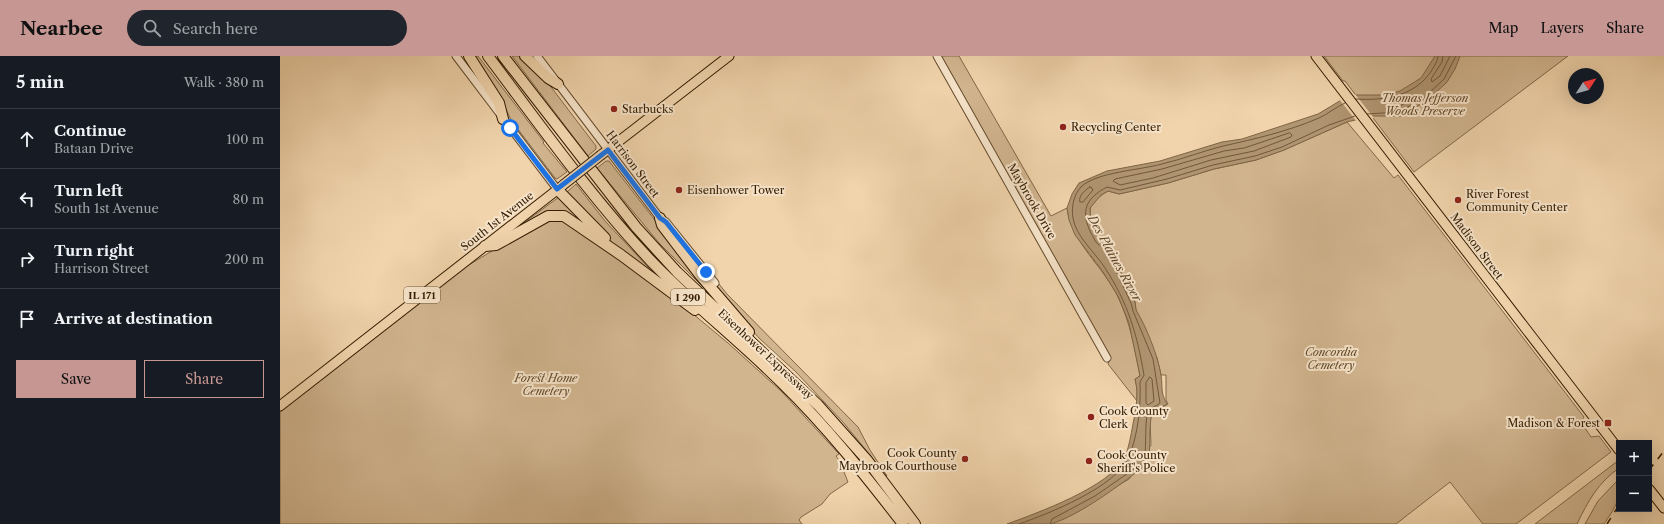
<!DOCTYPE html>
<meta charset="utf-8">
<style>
:root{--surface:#171b24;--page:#20242c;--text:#f1f3f6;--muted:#9ea1a6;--line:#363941;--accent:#c59692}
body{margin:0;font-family:"Libre Caslon Text",serif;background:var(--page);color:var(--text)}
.controls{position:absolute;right:12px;bottom:12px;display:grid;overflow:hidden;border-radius:0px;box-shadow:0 4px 16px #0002}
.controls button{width:36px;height:36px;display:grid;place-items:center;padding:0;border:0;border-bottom:1px solid var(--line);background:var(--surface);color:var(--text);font:20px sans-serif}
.compass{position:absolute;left:1288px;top:12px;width:36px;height:36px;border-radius:50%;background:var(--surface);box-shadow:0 4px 16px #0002;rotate:54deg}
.stop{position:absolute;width:12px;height:12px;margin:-9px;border:3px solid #1a73e8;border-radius:50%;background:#fff}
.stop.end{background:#1a73e8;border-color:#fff;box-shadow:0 1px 4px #0008}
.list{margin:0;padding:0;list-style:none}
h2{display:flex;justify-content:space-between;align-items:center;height:52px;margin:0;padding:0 16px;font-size:17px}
h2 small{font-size:13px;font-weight:400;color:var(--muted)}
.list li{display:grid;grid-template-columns:26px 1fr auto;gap:12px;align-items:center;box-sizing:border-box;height:60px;padding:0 16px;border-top:1px solid var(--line)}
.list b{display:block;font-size:15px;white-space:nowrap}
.list p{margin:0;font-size:13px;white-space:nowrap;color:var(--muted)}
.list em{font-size:13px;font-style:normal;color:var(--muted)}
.actions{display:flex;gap:8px;padding:12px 16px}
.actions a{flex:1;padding:9px 0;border:1px solid var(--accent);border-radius:0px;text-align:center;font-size:14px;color:var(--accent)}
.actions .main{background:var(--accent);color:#111}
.icon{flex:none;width:22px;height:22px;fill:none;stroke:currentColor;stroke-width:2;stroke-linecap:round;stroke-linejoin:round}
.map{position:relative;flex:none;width:1384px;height:468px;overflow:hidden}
header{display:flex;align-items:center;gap:24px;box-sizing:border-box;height:56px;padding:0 20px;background:var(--accent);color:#111}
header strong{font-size:19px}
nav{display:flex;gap:22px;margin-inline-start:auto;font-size:14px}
.search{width:280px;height:36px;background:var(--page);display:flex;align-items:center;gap:10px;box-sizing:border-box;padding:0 14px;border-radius:22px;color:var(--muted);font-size:15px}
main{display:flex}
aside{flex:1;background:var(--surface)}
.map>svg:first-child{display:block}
.green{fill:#d1b58f;stroke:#826848}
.water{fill:#b09572;stroke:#7e6544}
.pier{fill:#f1d4ac}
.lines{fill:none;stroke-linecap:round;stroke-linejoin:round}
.shore{stroke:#725839;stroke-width:1}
.minor-casing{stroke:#624a2b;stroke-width:9}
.major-casing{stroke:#331c00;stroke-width:11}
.highway-casing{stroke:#331c00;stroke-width:12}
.minor{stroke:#f6e3c9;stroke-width:7}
.major{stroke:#f1d4ac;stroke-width:9}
.highway{stroke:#f1d4ac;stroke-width:10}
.rail{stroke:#331c00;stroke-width:1.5;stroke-dasharray:7 7;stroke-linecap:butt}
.major-bridge-casing{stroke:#331c00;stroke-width:11;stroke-linecap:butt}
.major-bridge{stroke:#f1d4ac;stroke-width:9}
.route{stroke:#1a73e8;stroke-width:5}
.poi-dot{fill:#8f2418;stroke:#f6e3c9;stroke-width:1.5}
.labels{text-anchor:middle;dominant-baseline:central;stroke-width:4;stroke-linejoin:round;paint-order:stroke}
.shield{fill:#f6e3c9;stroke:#6e583c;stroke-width:1}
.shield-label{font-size:10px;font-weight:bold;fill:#331c00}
.park-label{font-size:11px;font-style:italic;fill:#624a2b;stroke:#f6e3c9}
.poi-label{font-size:11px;fill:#331c00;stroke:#f6e3c9;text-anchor:start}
.street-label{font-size:11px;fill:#331c00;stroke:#f6e3c9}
.water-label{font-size:12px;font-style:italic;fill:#5f4628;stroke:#f6e3c9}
</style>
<header>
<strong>Nearbee</strong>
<div class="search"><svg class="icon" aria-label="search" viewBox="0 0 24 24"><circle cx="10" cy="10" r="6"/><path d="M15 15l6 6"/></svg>Search here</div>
<nav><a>Map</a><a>Layers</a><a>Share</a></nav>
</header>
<main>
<aside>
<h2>5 min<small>Walk · 380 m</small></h2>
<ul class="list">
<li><svg class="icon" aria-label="ahead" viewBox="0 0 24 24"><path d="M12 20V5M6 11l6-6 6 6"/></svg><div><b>Continue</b><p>Bataan Drive</p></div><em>100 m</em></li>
<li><svg class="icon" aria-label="left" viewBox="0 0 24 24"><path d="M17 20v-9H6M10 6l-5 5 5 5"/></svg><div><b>Turn left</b><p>South 1st Avenue</p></div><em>80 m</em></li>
<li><svg class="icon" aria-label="right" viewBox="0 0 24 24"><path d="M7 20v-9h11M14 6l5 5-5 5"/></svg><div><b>Turn right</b><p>Harrison Street</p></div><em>200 m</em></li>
<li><svg class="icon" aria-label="arrive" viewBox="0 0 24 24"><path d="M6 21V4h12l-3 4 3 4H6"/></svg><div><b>Arrive at destination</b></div></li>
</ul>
<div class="actions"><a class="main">Save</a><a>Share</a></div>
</aside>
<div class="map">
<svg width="1384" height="468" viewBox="0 0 1384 468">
<rect width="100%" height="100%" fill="#f1d4ac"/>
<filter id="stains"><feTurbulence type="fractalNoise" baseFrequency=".005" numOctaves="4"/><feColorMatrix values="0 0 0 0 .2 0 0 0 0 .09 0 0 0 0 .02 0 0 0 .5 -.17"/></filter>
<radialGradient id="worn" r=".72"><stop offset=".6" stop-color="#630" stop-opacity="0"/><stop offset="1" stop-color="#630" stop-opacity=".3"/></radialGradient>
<path class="green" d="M192 0H198L264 86 263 87 287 116 277 123 275 122 231 64 224 49Z
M232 0H241L271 31 316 90V93L308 100Z
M660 0H679L771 160 787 152C791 186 823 210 838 241 850 266 855 293 860 320L855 323 857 332V345L828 308 830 302Z
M1044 0H1288L1134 116 1065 25H1063Z
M1067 66 1114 122 1118 119 1304 361 1301 366 1311 381 1319 380 1331 396 1236 468H1203L1170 426 1116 468H769L791 458 849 423 871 389 870 365 872 357 888 348 886 344V319H881L877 302 856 254 855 246 827 186 822 187 820 185C809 161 801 151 828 135L839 138 888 127 934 113 976 104 1004 94Z
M326 105H329L429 234 428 236 379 187 317 112Z
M296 128 325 165 382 226 345 199 290 144 287 136Z
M279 141 322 182 291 160 241 169Z
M280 162 401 248 448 287 502 336 559 398 556 400 566 414 564 416 568 426 550 438 542 448 521 461 519 464 522 468H0V356L187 210 260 166Z
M439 228 447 238 578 371 590 394 607 420 563 366 516 316 480 283 434 232Z
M1339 404V412C1318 427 1308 445 1297 468H1255Z
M1336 426C1343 443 1333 454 1324 468H1305L1318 445Z"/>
<path class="water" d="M1155 0H1180L1175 13 1167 26 1148 44 1121 60H1092L1067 66 1004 94 976 104 934 113 888 127 839 138 828 135 821 139 810 152 811 168 820 185 822 187 827 186 855 246 856 254C866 270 878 300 881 319 883 332 880 336 887 348L872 357C868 373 872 391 867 408 844 426 798 461 770 468 757 468 740 468 727 468 757 457 830 431 845 401 849 391 851 379 853 368 856 352 859 338 855 323L860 320 849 267 838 240 821 213 795 179 789 164 787 152 792 138 799 127 827 115 880 105 942 86 962 83 1038 58 1063 43 1076 39H1106L1120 35 1141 22Z"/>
<path class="pier" d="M1075 38 1094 62 1077 66 1059 43Z"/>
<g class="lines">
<path class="shore" d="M1163 0 1162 6 1151 23 1152 26 1160 20 1170 0
M1130 40 1132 41V43L1118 51 1109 50 1110 48Z
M1076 43C1104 45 1136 40 1152 14 1154 10 1158 5 1158 0
M1087 58 1119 56 1145 41 1164 23 1176 0
M1010 77 1012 79 1011 81 974 95 931 104 873 122 840 129 833 125 835 123 882 113 944 95 964 92Z
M810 131 812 132 813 134 803 146H800C798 140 805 134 810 131Z
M870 321 872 323 874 345 868 349 866 347V327Z
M739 468C768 458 836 431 849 401 858 378 861 351 860 327 860 324 863 322 864 319 857 278 848 247 825 212 815 196 796 181 793 162 791 151 794 138 801 131 816 116 861 114 882 108 903 103 923 95 943 90 975 83 1009 75 1039 62 1048 58 1056 51 1065 47
M770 468 772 463 815 440 864 406C867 394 864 360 869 354 872 351 877 350 880 347L873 303 853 255 851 247 825 192C816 189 815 184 811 177 800 155 806 142 827 131L840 134 887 123 933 109 975 100 1002 91 1049 69 1075 60"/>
<g class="minor-casing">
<path id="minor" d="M176 0 277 133
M257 0 380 162 386 166 435 227
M657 0 827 302"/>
</g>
<g class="major-casing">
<path id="major" d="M1036 0 1339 394
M321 99 449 0
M0 350 282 130
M1369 433 1384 452"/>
</g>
<g class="highway-casing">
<path id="highway" d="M189 0 219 47 223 63
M208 0C260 69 311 141 371 205 412 248 460 285 502 327 547 371 585 419 623 468
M223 0 356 171 397 216 538 349 587 404 635 468
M245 0 268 22 278 28
M277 133 325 182
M380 162 382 169 420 219 469 276
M205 190 216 189 268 160H284L341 199 415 254"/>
</g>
<use href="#minor" class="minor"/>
<use href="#major" class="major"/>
<use href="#highway" class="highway"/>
<path class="rail" d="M1369 414 1384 395
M1327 468 1339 449"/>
<g class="major-bridge-casing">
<path id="major-bridge" d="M283 129 321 99"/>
</g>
<use href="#major-bridge" class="major-bridge"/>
</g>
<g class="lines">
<path class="route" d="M230 72 277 133 328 94 380 162 386 166 426 216"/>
</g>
<g class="poi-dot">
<circle cx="334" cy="53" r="4"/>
<circle cx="783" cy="71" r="4"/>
<circle cx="399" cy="134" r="4"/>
<circle cx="1178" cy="144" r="4"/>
<circle cx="811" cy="361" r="4"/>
<rect x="1324" y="363" width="8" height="8" rx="2"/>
<circle cx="685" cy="403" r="4"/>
<circle cx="809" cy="405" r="4"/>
</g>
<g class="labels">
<g class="shield">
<rect x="124" y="231" width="36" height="16" rx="3"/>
<rect x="391" y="233" width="34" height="16" rx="3"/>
</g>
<g class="shield-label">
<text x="142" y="239">IL 171</text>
<text x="408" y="241">I 290</text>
</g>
<g class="park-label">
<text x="1145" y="42">Thomas Jefferson<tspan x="1145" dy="13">Woods Preserve</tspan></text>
<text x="1051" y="296">Concordia<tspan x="1051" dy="13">Cemetery</tspan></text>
<text x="266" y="322">Forest Home<tspan x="266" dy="13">Cemetery</tspan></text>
</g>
<g class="poi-label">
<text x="342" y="53">Starbucks</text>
<text x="791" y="71">Recycling Center</text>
<text x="407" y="134">Eisenhower Tower</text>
<text x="1186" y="138">River Forest<tspan x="1186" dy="13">Community Center</tspan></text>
<text x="819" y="355">Cook County<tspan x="819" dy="13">Clerk</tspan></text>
<text x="1320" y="367" text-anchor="end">Madison &amp; Forest</text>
<text x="677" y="397" text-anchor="end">Cook County<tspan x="677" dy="13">Maybrook Courthouse</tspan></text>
<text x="817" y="399">Cook County<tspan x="817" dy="13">Sheriff's Police</tspan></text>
</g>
<g class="street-label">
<text transform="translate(353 108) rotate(53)">Harrison Street</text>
<text transform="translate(752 145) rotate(60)">Maybrook Drive</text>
<text transform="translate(217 165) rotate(-38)">South 1st Avenue</text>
<text transform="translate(1197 190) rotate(53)">Madison Street</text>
<text transform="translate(486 298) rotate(43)">Eisenhower Expressway</text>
</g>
<g class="water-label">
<text transform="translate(835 202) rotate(61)">Des Plaines River</text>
</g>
</g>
<rect width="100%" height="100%" filter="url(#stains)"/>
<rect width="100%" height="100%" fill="url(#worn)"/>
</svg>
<div class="controls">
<button>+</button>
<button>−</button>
</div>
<svg class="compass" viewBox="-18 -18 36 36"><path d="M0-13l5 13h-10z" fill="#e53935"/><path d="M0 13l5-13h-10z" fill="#9ea1a6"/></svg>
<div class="stop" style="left:230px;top:72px"></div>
<div class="stop end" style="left:426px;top:216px"></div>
</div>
</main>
